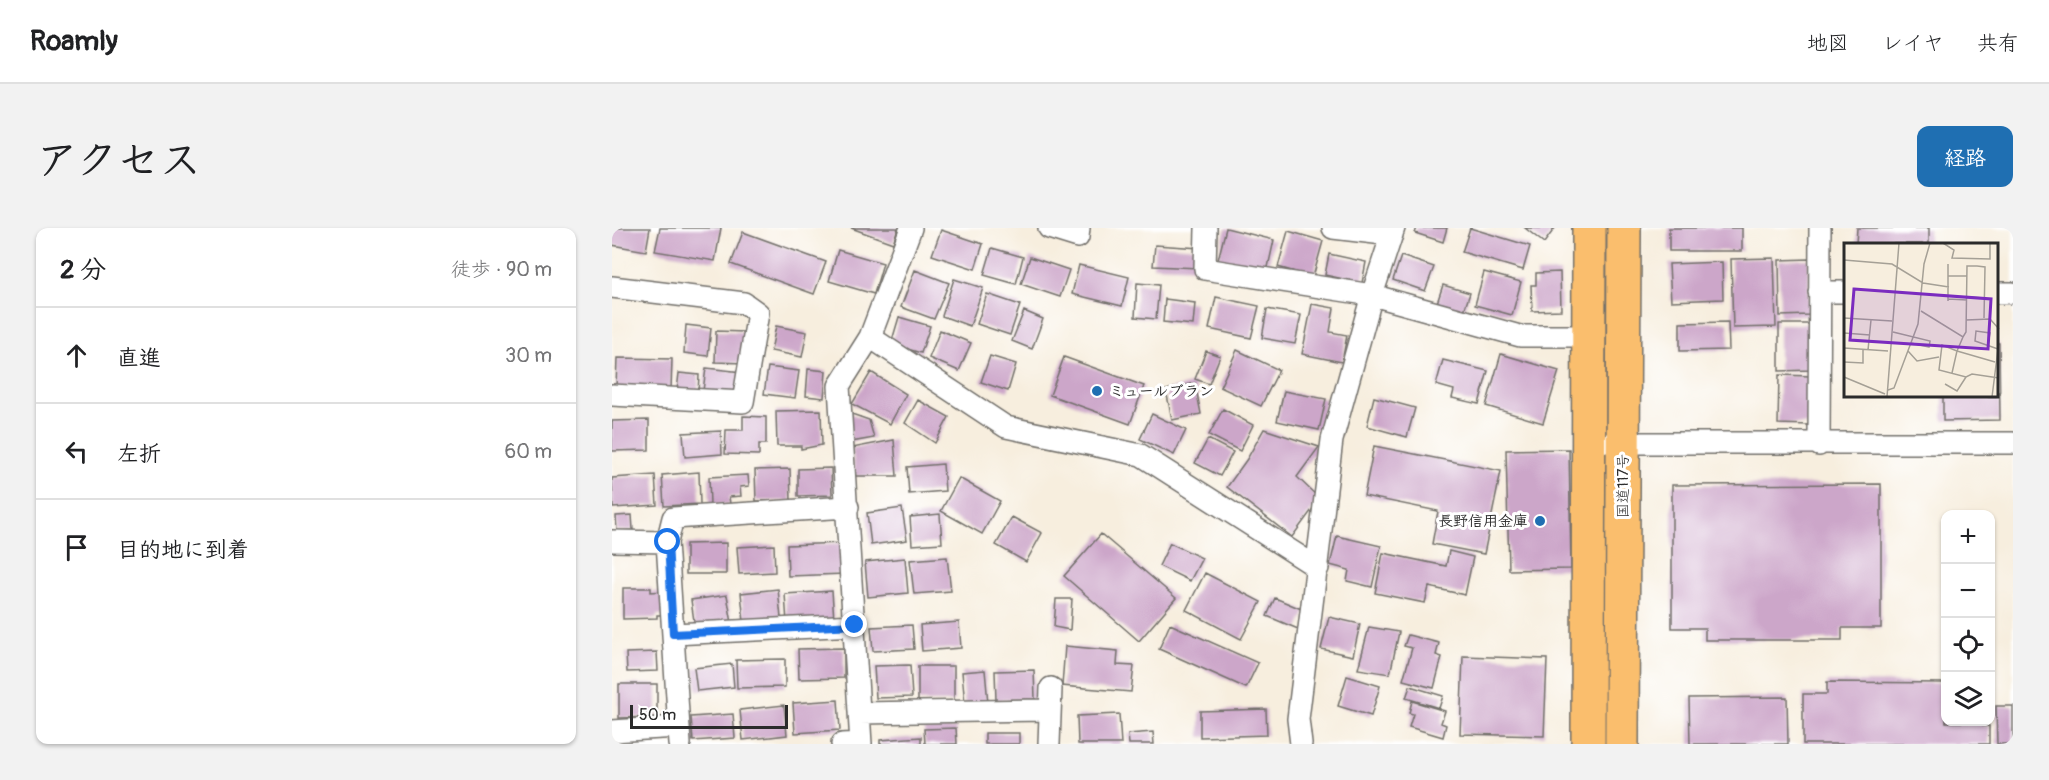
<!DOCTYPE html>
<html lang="ja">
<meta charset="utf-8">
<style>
:root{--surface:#fff;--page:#f2f2f2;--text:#202124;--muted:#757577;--line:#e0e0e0;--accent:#1f6fb2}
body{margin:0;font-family:Pangolin,"Klee One",sans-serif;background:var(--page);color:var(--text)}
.controls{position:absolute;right:18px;bottom:18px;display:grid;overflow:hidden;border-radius:12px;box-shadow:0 2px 4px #0004}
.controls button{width:54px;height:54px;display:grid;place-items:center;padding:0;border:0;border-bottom:2px solid var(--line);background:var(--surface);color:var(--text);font:30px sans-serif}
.scale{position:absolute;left:18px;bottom:15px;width:158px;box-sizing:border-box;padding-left:6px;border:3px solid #2b2b2b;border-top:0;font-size:16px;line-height:21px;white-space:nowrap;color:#2b2b2b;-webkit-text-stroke:4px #fff;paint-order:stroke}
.stop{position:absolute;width:18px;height:18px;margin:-14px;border:4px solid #1a73e8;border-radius:50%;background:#fff}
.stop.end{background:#1a73e8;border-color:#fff;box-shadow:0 2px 6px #0008}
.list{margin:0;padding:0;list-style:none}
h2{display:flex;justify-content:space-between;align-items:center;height:78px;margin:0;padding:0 24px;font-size:26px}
h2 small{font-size:20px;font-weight:400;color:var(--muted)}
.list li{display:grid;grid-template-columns:39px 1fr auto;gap:18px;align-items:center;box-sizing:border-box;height:96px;padding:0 24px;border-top:2px solid var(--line)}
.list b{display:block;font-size:22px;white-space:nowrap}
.list em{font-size:20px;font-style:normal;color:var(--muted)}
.icon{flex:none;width:33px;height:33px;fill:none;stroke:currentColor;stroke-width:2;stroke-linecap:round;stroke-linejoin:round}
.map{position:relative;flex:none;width:1401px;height:516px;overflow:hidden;border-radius:12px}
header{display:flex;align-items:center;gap:36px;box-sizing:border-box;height:84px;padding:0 30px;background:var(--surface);border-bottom:2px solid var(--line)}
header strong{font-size:28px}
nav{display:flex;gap:33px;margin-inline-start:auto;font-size:21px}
.intro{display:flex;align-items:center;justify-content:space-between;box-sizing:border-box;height:144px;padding:0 36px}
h1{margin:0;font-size:42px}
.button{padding:15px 27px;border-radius:12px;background:var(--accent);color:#fff;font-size:21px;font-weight:700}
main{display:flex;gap:36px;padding:0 36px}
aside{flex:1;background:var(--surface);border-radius:12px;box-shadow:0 2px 4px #0004}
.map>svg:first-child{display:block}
.building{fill:#cca6c9}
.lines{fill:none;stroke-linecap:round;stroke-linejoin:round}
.minor-casing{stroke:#726f6a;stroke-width:24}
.trunk-casing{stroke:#726f6a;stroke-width:36}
.minor{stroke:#fff;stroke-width:21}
.trunk{stroke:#fabe6d;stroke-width:33}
.route{stroke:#1a73e8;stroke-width:8}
.poi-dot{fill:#1f6fb2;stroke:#fff;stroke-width:2}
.labels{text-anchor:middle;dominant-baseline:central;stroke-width:6;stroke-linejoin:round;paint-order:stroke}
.poi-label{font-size:15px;font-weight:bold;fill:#2b2b2b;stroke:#fff;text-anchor:start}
.street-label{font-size:15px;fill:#2b2b2b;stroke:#fff}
.inset-road{fill:none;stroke:#a5a096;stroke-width:1.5}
.view{fill:#7b2cbf;fill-opacity:0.15;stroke:#7b2cbf;stroke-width:3}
.inset-edge{fill:none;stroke:#2b2b2b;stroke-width:3}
</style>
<header>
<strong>Roamly</strong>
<nav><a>地図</a><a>レイヤ</a><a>共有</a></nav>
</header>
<div class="intro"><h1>アクセス</h1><a class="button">経路</a></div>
<main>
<aside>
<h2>2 分<small>徒歩 · 90 m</small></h2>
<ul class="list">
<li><svg class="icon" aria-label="ahead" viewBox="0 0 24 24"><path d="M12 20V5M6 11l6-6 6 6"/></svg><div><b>直進</b></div><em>30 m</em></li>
<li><svg class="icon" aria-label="left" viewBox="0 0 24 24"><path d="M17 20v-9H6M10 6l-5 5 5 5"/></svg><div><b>左折</b></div><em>60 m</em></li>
<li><svg class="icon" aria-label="arrive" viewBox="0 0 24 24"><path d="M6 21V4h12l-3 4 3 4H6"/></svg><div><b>目的地に到着</b></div></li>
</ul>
</aside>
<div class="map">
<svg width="1401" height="516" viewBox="0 0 1401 516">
<rect width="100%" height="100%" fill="#fff"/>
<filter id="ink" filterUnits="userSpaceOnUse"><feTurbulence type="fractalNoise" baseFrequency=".0167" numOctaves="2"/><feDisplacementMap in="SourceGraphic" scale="12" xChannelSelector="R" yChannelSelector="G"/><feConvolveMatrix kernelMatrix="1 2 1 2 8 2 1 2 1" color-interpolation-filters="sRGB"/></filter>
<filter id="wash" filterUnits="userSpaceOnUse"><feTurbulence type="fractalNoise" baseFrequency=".008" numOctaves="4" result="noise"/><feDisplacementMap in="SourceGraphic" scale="24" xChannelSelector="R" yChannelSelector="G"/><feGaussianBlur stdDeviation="1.35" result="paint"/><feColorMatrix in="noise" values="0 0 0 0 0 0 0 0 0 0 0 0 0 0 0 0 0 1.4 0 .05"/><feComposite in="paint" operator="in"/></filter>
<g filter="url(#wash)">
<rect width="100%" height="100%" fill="#f7eede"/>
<g id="blocks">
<path class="building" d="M0 0H38L34 23 0 17Z
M48 0H109L103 33 43 23Z
M239 0H286L281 15Z
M614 0 662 12 655 44 606 32Z
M805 0H835L831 14 803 5Z
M858 0 918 18 911 42 850 24Z
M913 0H943L932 15Z
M1057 0H1130V23H1057Z
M1245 0H1317V16H1244Z
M329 2 371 16 363 41 320 27Z
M676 3 711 13 701 49 666 39Z
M131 4 214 34 202 66 119 36Z
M543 17 588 20 587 40 541 38Z
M380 20 411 29 404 56 372 47Z
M226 22 271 35 262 66 217 53Z
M717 26 754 34 750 55 713 47Z
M789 28 822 39 813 63 781 52Z
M418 29 457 42 448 69 409 56Z
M1162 30 1164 99 1121 100 1119 31Z
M1197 31V87L1168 88 1167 32Z
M1110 34 1111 71 1059 73 1057 36Z
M467 37 517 49 510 78 460 66Z
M303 42 337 55 322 91 289 79Z
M872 44 909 54 900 87 863 77Z
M948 44 949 82 920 83 919 57H924V45Z
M342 51 371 60 358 98 330 88Z
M525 55 547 57 544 91 523 89Z
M831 57 858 65 851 86 824 78Z
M375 66 408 77 398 107 365 96Z
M604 69 647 78 639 110 597 101Z
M553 71 583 75 581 97 551 94Z
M700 76 722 80 718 104 735 107 730 134 690 126Z
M655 81 689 87 683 116 650 110Z
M412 83 431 91 420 121 400 113Z
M287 89 318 98 309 125 279 116Z
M1116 94 1117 122 1068 123V95Z
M1167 96H1198L1199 142 1167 143Z
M74 97 99 100 96 128 72 125Z
M164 98 195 104 190 129 159 123Z
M328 102 359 115 347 143 317 130Z
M104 103 133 104 132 135 103 134Z
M1384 115H1387L1388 192 1331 193V168H1384Z
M625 122 667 142 649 178 608 159Z
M594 123 608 128 597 156 583 151Z
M889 126 947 143 931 195 874 178Z
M378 128 404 136 396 163 369 154Z
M452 129 532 158 518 196 438 167Z
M5 130 60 131 59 162 4 161Z
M831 132 876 143 867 176 840 170 842 162 824 157Z
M156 139 187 143 183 170 152 166Z
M94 140 130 144 127 167 91 163Z
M196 141 214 143 212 170 194 168Z
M259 144 294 166 278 196 240 176Z
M67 145 87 147 86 165 65 163Z
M1167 147 1199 148 1198 197 1166 196Z
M583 155 589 186 560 192 554 162Z
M672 163 714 171 707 202 665 193Z
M762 169 803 180 795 209 755 198Z
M306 172 337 189 323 215 293 195Z
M611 181 641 197 628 223 597 207Z
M209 182 210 217 189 221V218H165L164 183Z
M237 185 257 192 262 210 239 214Z
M540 186 574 202 562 227 528 211Z
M131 188 154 189V216H147V227L113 226 114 202H131Z
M37 192V222L0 223V193Z
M652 201 707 219 685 249 708 271 680 309 615 259 635 231Z
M109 203 110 226 73 229 71 205Z
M596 211 621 224 608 248 583 235Z
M282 212 285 248H243L240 220Z
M762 218 889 243 872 326 820 316 826 283 752 268Z
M957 221 959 341 897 342 894 222Z
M331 236 333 263 297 266 295 239Z
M219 240 220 267 186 268V241Z
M178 241 179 273H144L143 242Z
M87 244 88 276 52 278 50 247Z
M43 247 45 277 1 280 0 250Z
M136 247 137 258 128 259 129 268 117 269 118 276 98 277 97 249Z
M347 250 388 273 370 306 329 283Z
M1269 256V400H1230V412H1093V400H1060V257Z
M290 280 295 312 259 317 255 285Z
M328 286 330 315 300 317 298 289Z
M20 287 21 302 5 303 4 288Z
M400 289 430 305 414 334 384 317Z
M489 306 564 370 527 413 452 348Z
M725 308 769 318 760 359 735 353 737 342 718 337Z
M114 315V346H74V316Z
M232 315 233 346 176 348 175 317Z
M558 315 590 330 578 353 547 338Z
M162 317 163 344 127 346 125 319Z
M837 323 861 329 853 367 817 359 813 375 763 365 771 325 834 338Z
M335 329 339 363 302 366 298 332Z
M293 330 296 365 256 369 253 334Z
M593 345 649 374 629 411 574 382Z
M11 360H39V364L52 363 53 387H45V390L11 391Z
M166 361 169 390 132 394 129 365Z
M220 363 222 392 175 395 173 366Z
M115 367 120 395 83 400 79 372Z
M663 370 694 383 686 401 655 388Z
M444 371H460L458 402 442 399Z
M717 389 748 396 741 428 709 421Z
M347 394 349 420 310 423 308 397Z
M558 396 646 435 634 460 547 421Z
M300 397 302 421 261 423 259 399Z
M757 399 787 404 778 446 746 441Z
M796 407 827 415 824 427 830 429 822 460 791 452 800 420 792 418Z
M453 418 506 423 505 437 522 438 519 464 450 458Z
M232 420V450L187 451 186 421Z
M45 424 46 443 15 444 14 425Z
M851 428 935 431 932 508 848 506Z
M173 431V459L125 460 124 432Z
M120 436 122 459 85 463 82 440Z
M298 437 300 469 264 470 262 438Z
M306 438H342V474H306Z
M373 442 376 475 353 477 350 444Z
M422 442 423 471 384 472 383 443Z
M735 448 768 458 759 488 726 478Z
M1215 454 1334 455V494H1371V498H1377V516H1191V466H1215Z
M7 456H45V489L7 490Z
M798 458 831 468 827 480 794 470Z
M1175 469 1176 516H1078L1077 470Z
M226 472 228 502 183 505 181 475Z
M800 473 833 483 829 495 834 497 831 509 797 499 801 486 797 485Z
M172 477 175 507 131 512 128 482Z
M1384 478H1401V516H1385Z
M654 481 655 507 588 509V483Z
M121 486 123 510 81 513 79 489Z
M507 486 509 516H466L465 488Z
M344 500 345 516H313L312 501Z
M541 504 542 516H517L516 506Z
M373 505H407V516H373Z
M309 509V516H268V512Z"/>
</g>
</g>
<g filter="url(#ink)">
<use href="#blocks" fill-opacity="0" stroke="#726f6a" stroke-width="1.5"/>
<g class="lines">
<g class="minor-casing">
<path id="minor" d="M437 0 466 9 467 0
M594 0 593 41 760 67 908 108H977
M721 0 780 7
M0 59 132 75 146 85 131 174 0 167
M1207 64H1233
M1384 65H1401
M258 109 299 0
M999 215H1401
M1207 217 1208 0
M0 313 55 314
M61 406 243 397
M248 485 436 482
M0 503 66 499
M68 516 55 314 61 290 236 279
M230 516 249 515
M249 516 227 158 258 109 394 199 529 227 706 340
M437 516 439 460
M689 516 686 491 720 212 760 67 782 0"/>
</g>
<g class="trunk-casing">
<path id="trunk" d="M976 516 977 0
M1010 516 1012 0"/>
</g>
<use href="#minor" class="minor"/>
<use href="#trunk" class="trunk"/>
</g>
</g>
<g class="lines" filter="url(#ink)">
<path class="route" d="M56 314 61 406 243 397"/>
</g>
<g class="poi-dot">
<circle cx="485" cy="163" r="6"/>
<circle cx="928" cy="293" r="6"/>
</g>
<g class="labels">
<g class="poi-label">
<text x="497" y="163">ミュールブラン</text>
<text x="916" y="293" text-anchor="end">長野信用金庫</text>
</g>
<g class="street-label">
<text transform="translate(1011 258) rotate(-90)">国道117号</text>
</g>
</g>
<g transform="translate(1232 15)">
<rect width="154" height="154" fill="#f7eede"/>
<path class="inset-road" d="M99 0 110 7 108 15 146 16V0M0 17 48 21 79 40 105 44M104 21V58M104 33H123M123 54 141 55M104 56 123 57M77 68 119 94 122 89 123 23H133L141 24 140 75M0 75 48 78M122 77 146 76 155 86M49 89 86 98 85 104 67 100M0 90 26 92M119 94 113 108 151 119M144 101 146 90 132 88 131 98 154 106M0 105 44 108M24 107 27 77M64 108 73 118 95 114M0 119 19 120V107M108 130 113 108 98 102 95 127 122 134 128 131 155 135M0 134 41 151M101 141 113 148 122 134M44 147 50 145 74 81 80 21 86 0M43 154 55 0M148 154 154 106"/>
<path class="view" d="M10 46 147 56 144 106 6 97Z"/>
<rect width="154" height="154" class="inset-edge"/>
</g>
</svg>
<div class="controls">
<button>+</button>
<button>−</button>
<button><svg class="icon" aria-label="locate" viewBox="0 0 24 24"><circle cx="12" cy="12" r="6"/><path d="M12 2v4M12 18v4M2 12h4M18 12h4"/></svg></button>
<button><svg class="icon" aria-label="layers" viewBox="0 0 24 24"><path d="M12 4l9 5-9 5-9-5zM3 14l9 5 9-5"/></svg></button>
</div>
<div class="scale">50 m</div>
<div class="stop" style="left:56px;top:314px"></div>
<div class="stop end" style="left:243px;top:397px"></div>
</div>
</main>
